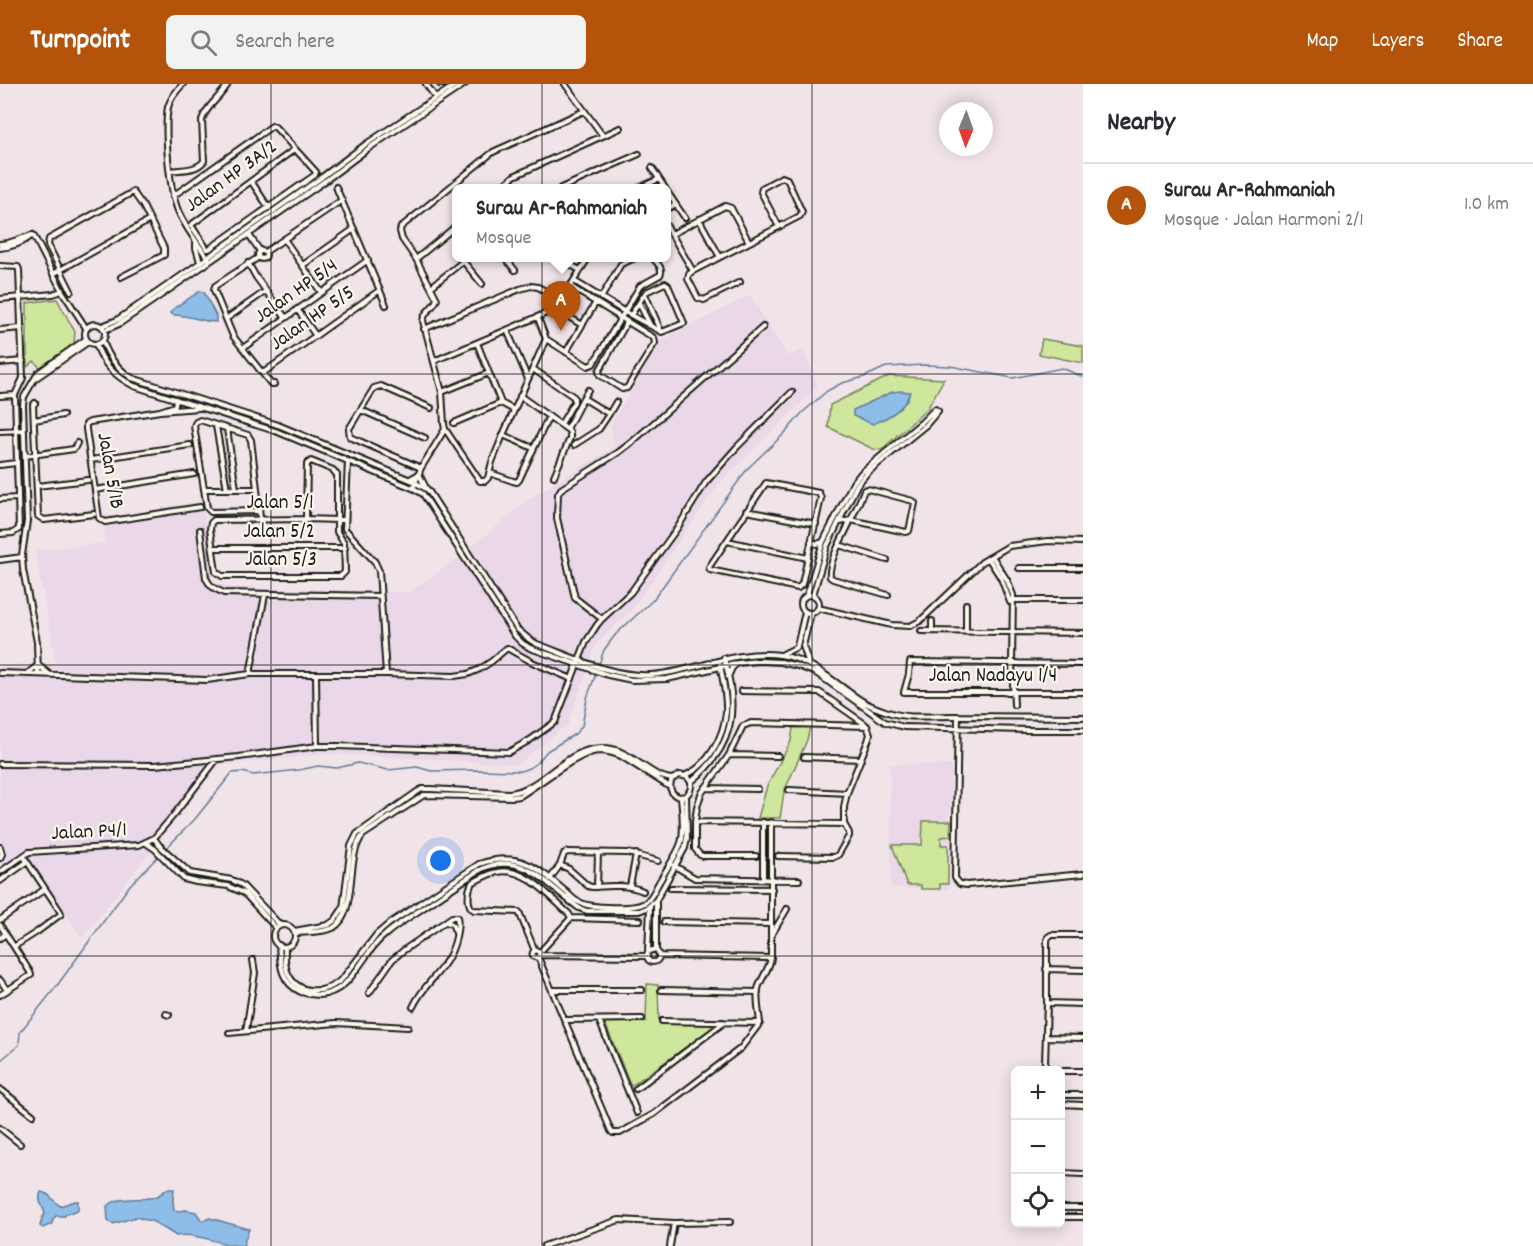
<!DOCTYPE html>
<meta charset="utf-8">
<style>
:root{--surface:#fff;--page:#f2f2f3;--text:#2b2b33;--muted:#7c7c81;--line:#e1e1e2;--accent:#b45309}
body{margin:0;font-family:Dekko,sans-serif;background:var(--page);color:var(--text)}
.controls{position:absolute;right:18px;bottom:18px;display:grid;overflow:hidden;border-radius:9px;box-shadow:0 3px 15px #0003}
.controls button{width:54px;height:54px;display:grid;place-items:center;padding:0;border:0;border-bottom:2px solid var(--line);background:var(--surface);color:var(--text);font:30px sans-serif}
.compass{position:absolute;left:939px;top:18px;width:54px;height:54px;border-radius:50%;background:var(--surface);box-shadow:0 3px 15px #0003;rotate:181deg}
.you{position:absolute;left:441px;top:777px;width:21px;height:21px;margin:-15px;border:4px solid #fff;border-radius:50%;background:#1a73e8;box-shadow:0 0 0 9px #1a73e833}
.badge{display:grid;place-items:center;width:39px;height:39px;border-radius:50%;background:var(--accent);color:#fff;font-size:20px;font-weight:700}
.pin{position:absolute;translate:-50% -50px;filter:drop-shadow(0 2px 3px #0008)}
.pin::after{content:'';position:absolute;top:32px;width:21px;height:18px;background:inherit;clip-path:polygon(0 0,100% 0,50% 100%)}
.popup{position:absolute;left:452px;top:100px;width:219px;height:78px;box-sizing:border-box;display:grid;place-content:center;border-radius:9px;background:var(--surface);filter:drop-shadow(0 2px 4px #0005);font-size:20px;white-space:nowrap;color:var(--muted)}
.popup b{font-size:22px;color:var(--text)}
.popup::after{content:'';position:absolute;left:50%;top:100%;margin-left:-12px;border:12px solid transparent;border-top-color:var(--surface)}
.list{margin:0;padding:0;list-style:none}
h2{display:flex;justify-content:space-between;align-items:center;height:78px;margin:0;padding:0 24px;font-size:26px}
h2 small{font-size:20px;font-weight:400;color:var(--muted)}
.list li{display:grid;grid-template-columns:39px 1fr auto;gap:18px;align-items:center;box-sizing:border-box;height:84px;padding:0 24px;border-top:2px solid var(--line)}
.list b{display:block;font-size:22px;white-space:nowrap}
.list p{margin:0;font-size:20px;white-space:nowrap;color:var(--muted)}
.list em{font-size:20px;font-style:normal;color:var(--muted)}
.icon{flex:none;width:33px;height:33px;fill:none;stroke:currentColor;stroke-width:2;stroke-linecap:round;stroke-linejoin:round}
.map{position:relative;flex:none;width:1083px;height:1162px;overflow:hidden}
header{display:flex;align-items:center;gap:36px;box-sizing:border-box;height:84px;padding:0 30px;background:var(--accent);color:#fff}
header strong{font-size:28px}
nav{display:flex;gap:33px;margin-inline-start:auto;font-size:21px}
.search{width:420px;height:54px;background:var(--page);display:flex;align-items:center;gap:15px;box-sizing:border-box;padding:0 21px;border-radius:9px;color:var(--muted);font-size:22px}
main{display:flex}
aside{flex:1;background:var(--surface)}
.map>svg:first-child{display:block}
.built{fill:#ead7e7}
.green{fill:#cfe79c;stroke:#76825c;stroke-width:1.5}
.water{fill:#8dbde8;stroke:#607d96;stroke-width:1.5}
.lines{fill:none;stroke-linecap:round;stroke-linejoin:round}
.stream{stroke:#607d96;stroke-width:1.5}
.minor-casing{stroke:#1c1c1c;stroke-width:8}
.minor{stroke:#fbf7ec;stroke-width:4}
.grid{fill:none;stroke:#1c1c1c;stroke-width:1.5;stroke-opacity:0.55}
.labels{text-anchor:middle;dominant-baseline:central;stroke-width:4.5;stroke-linejoin:round;paint-order:stroke}
.street-label{font-size:21px;fill:#1c1c1c;stroke:#fbf7ec}
</style>
<header>
<strong>Turnpoint</strong>
<div class="search"><svg class="icon" aria-label="search" viewBox="0 0 24 24"><circle cx="10" cy="10" r="6"/><path d="M15 15l6 6"/></svg>Search here</div>
<nav><a>Map</a><a>Layers</a><a>Share</a></nav>
</header>
<main>
<div class="map">
<svg width="1083" height="1162" viewBox="0 0 1083 1162">
<rect width="100%" height="100%" fill="#f1e4e9"/>
<filter id="ink" filterUnits="userSpaceOnUse"><feTurbulence type="fractalNoise" baseFrequency=".0167" numOctaves="2"/><feDisplacementMap in="SourceGraphic" scale="12" xChannelSelector="R" yChannelSelector="G"/><feConvolveMatrix kernelMatrix="1 2 1 2 8 2 1 2 1" color-interpolation-filters="sRGB"/></filter>
<g filter="url(#ink)">
<path class="built" d="M750 211 787 272 803 266 818 302 719 400 633 524 596 561 568 640 518 680 332 670 219 681 82 854 22 767 0 782V581L56 579 35 466 105 459V443L204 427 213 499 232 503 409 508 458 474 533 412 615 363 610 342 661 257Z
M890 680 951 681 949 805 891 804Z"/>
<path class="green" d="M57 215 75 248 74 259 40 284 34 277 27 283V219Z
M1042 255 1083 262V279L1039 270Z
M889 292 944 295 927 325 881 366 873 365 828 343 830 321Z
M810 643 807 656 784 708 780 734H758L767 702 791 657 793 644Z
M923 737H951L950 752 941 753V761H948V800H940V805H921V801H907L892 761H922Z
M647 900 658 901 659 937 717 938 718 940 631 1002 604 937H646Z"/>
<path class="water" d="M200 207 204 208 216 232V238C202 238 187 230 173 231L170 229 173 225Z
M901 307 910 308C906 324 888 334 873 340L853 332V326L892 308Z
M167 1105H174L173 1117 174 1126 179 1127 186 1126 196 1128 202 1137 210 1134 249 1145 243 1162C220 1162 199 1148 176 1152L154 1138 136 1133 113 1140 108 1137 107 1122C120 1111 139 1117 155 1113 159 1112 164 1107 167 1105Z
M41 1108C51 1109 52 1117 60 1122L75 1117H78V1126L66 1130 65 1132H56L53 1135 52 1140 43 1144 40 1142 42 1134 45 1130C43 1121 37 1118 41 1108Z"/>
<g class="lines">
<path class="stream" d="M598 583 604 566 616 550 653 516 748 384 785 349 802 329 827 307 842 299 864 293 886 283 924 281 950 282 1013 294 1062 284 1083 293
M0 977 19 961 20 948 56 903 130 801 195 735 232 689 243 688 253 691 299 686 318 682 337 684 358 679 388 686 417 683 431 687 480 686 521 687 529 684 538 678 547 667 575 650 582 642 587 614 597 587"/>
<g class="minor-casing">
<path id="minor" d="M183 0C176 7 171 13 168 23 164 47 169 107 179 129 187 146 198 160 209 176
M426 0 436 14
M440 0H445
M565 0 603 52
M652 84 665 104
M170 87C182 85 196 87 204 77L202 36C206 22 221 13 228 0
M251 97 269 124
M336 103 386 221
M500 104 514 92 620 44
M561 104 639 70
M639 104 659 95
M666 106 685 134
M173 112 272 42 275 43 316 88 315 91 209 165H207L191 141
M666 125 675 121
M699 135 720 173
M191 141 295 65
M666 141 693 187
M672 150 725 122 731 124 749 158
M33 151 37 158 62 207 86 244
M249 151 260 167
M284 155 321 208
M196 159V164L200 178
M0 160 8 159 32 151
M0 164C13 163 23 159 33 151
M258 171a4 4 0 1 1 8 0a4 4 0 1 1-8 0Z
M265 168 342 116
M259 173 215 202 214 206 233 252 271 300H274
M505 174 515 186
M557 174 580 186
M416 175 456 142
M463 177 482 200
M248 179 256 193 285 233
M303 181 354 145
M0 182 18 183 19 186 23 294 15 311 19 445 13 449 0 450
M53 190 150 136
M574 197 625 228 662 248 684 239 668 201 665 199 646 208 631 231
M740 198 704 216 698 214 688 195 689 190 693 187 800 132 802 128 787 95 782 93 762 104 761 108 779 143
M431 203 467 174
M571 203 654 254 655 259 627 304 622 305 600 291 599 287 627 238
M71 207 48 161 49 155 133 108 143 122 164 164V171L121 193
M645 210 661 247
M601 214 621 180 635 174
M0 215 53 210 62 207
M639 219 650 241
M297 225 316 252
M538 234 546 255
M226 235 266 207
M85 250a10 10 0 1 1 20 0a10 10 0 1 1-20 0Z
M102 242 117 236 181 192 322 93 366 60 457 0
M424 245 520 205 531 202 538 203 547 208 556 225 582 241
M0 246 21 244
M105 246 119 240 183 196 325 97 369 64 465 0
M507 246 528 295
M546 255 588 282 593 280 640 202 660 191C664 185 657 179 653 174
M103 257C108 273 118 285 132 294L278 341 413 397 428 406 517 545 530 556 537 560C573 573 612 593 651 591 695 588 735 565 780 571 814 576 835 600 862 617 870 622 879 625 888 628 910 636 937 631 960 632 1001 632 1042 633 1083 633
M477 259 501 319 514 326
M96 260C103 281 115 292 134 302L278 348 415 405 423 410 515 552 522 559 530 564 608 591 632 596 667 595 738 579 759 577 781 578 798 582 816 589 885 638 904 643 1028 646H1083
M243 264 368 176
M566 268 596 218
M434 277 556 225 588 174
M0 279 23 277
M533 285 574 313V318L561 340
M263 289 380 206
M36 294 88 258
M442 308 489 289
M0 312 15 311
M520 312 568 346 570 349V354L554 392
M583 314 588 306
M176 315 175 322 160 327 199 324
M35 319 33 321 38 432 44 436 94 430
M361 326 425 354
M160 327 90 338 86 340V345L99 434 105 438 200 423
M609 330 616 318
M34 336 63 331
M454 339 501 319
M216 342 227 405
M227 345 236 405
M445 345 480 397H485L488 394 492 378 503 351 546 255
M567 345 583 314 609 330 599 345 574 361
M0 347 24 346
M503 351 533 364
M25 372 74 365 77 359
M91 376 190 361
M348 377 345 445 375 478 379 487 386 590
M0 381 16 379
M421 384 350 353 349 345 374 304 381 302 431 324
M490 389 513 397 517 398 519 396 549 332
M410 395 419 390 426 404
M766 399 819 409 821 414 802 500 798 504 710 486 709 483Z
M37 402 88 396
M413 404 421 384 445 345 444 340 442 308 423 237C424 227 434 224 437 215L416 175 402 155 400 147 401 143 493 68 584 27
M204 405H257
M95 406 194 390
M0 415 17 414
M259 427 211 428 207 424 194 342 196 338 200 336 248 351 251 356C254 382 258 409 260 435
M746 427 816 440
M306 435 307 380 311 377 333 386 337 391V448L344 459 345 488 341 492H222L216 488 210 445 211 439 214 436 306 435 338 436H345
M840 438 851 436 906 448 909 447 915 419 913 417 868 405 864 406C860 417 855 427 850 438 844 452 828 477 830 493L833 495 888 511
M200 446 206 494C210 503 215 505 224 509L380 512
M727 457 808 474
M811 458 817 460 823 458
M839 461 887 476
M213 464H345
M992 472 1007 496 1013 511 1012 579 1014 621
M988 474 1001 494 1010 518
M0 476 22 473
M1019 484H1083
M807 511 823 458 853 399 862 388 922 338 935 325 938 327
M813 511 827 462 857 401 867 389 926 341 938 327
M801 520a9 9 0 1 1 18 0a9 9 0 1 1-18 0Z
M1010 516H1083
M818 524 892 541 910 542 920 537 982 478 1009 462 1048 457 1083 458
M602 535 575 514 557 434 558 410 561 405 619 368 632 358 763 243
M932 537V547
M921 547 1083 549
M966 548V520
M781 571 795 564 797 562 805 528
M809 580 803 562 811 529
M1083 580 910 578 909 590 904 608H1083
M0 589 207 596 250 590H386L454 592 468 590 480 585 492 577 507 564 532 578 572 595
M27 590 38 581 49 590
M38 590 37 558 23 486 22 471 27 437 23 321 24 313 38 289 86 255
M250 590 265 511
M316 590 317 662
M728 593 732 584 737 579
M741 607 819 608 865 640
M958 632 955 794 960 800 967 801 1083 790
M729 671 778 672
M804 673 861 675
M0 680 155 681 239 673 317 662H337L509 668 530 656 555 638 586 558 597 541 602 535 631 508 678 443 706 398 737 363 792 308
M684 692C708 683 724 652 726 628 727 613 723 596 720 581
M691 698 687 693 680 691 672 695C663 715 693 721 691 698 734 663 739 626 724 574
M705 704 758 705
M789 706 847 709
M695 738 844 740
M763 738V794
M154 754 159 761 190 789 232 796 242 801 280 841
M146 759 155 765 184 795 196 798 228 802 244 809 276 844
M0 763 2 770 0 774
M756 772H703L700 771 695 765V738L697 723 701 710 729 671 743 642 751 639 867 642
M778 772 834 773 838 771 849 752V749L844 740V723L847 709 868 657 870 650 867 642
M560 781 569 785 588 802 592 803C609 802 626 800 643 807
M673 781 695 794 799 796
M0 788 29 768 139 761 154 754 173 732 217 675
M550 795 560 781 564 770 567 768 628 769 658 777
M0 797 27 778
M630 802 636 770
M597 803 598 769
M671 804 772 805
M656 817V866
M571 834 640 836
M0 836 45 805
M446 838 452 840 456 849
M664 838 771 840
M273 852a11 11 0 1 1 22 0a11 11 0 1 1-22 0Z
M0 841 30 888 31 891 0 911
M294 847 328 841 335 836 343 824 351 762 357 750 417 708 422 705H430L509 709C543 706 566 662 605 664 631 665 647 692 672 695
M295 849C306 848 323 849 333 844 359 829 344 774 363 751L424 711 513 713 520 712C540 700 577 669 598 667 606 667 614 669 621 672L670 703
M772 850 787 825
M0 854 6 850
M279 861C280 881 281 899 301 908 307 910 313 911 319 911 353 909 361 869 385 851 396 841 410 833 423 824 442 811 461 798 480 786 524 765 547 802 579 824L587 827H639L647 824 656 816 685 764 687 754 686 712
M15 862 37 848 61 830 60 827 24 773
M285 863C285 871 284 879 287 887 296 912 326 911 343 894L377 850 390 839 479 780C518 767 536 782 565 807 569 810 573 816 579 818 589 824 637 826 646 818 653 813 656 802 661 795 667 784 677 771 681 759 685 745 682 727 681 713
M647 872a6 6 0 1 1 12 0a6 6 0 1 1-12 0Z
M532.5 870a3.5 3.5 0 1 1 7 0a3.5 3.5 0 1 1-7 0Z
M535 867 519 828 474 826C466 822 468 806 472 799 480 795 489 789 498 788 525 782 551 814 569 830L571 834 539 869
M648 867 650 823
M540 871 646 872
M659 872 771 874
M538 873 611 1047 613 1049H620L654 1030 741 964 760 939C759 928 756 915 758 905 761 894 769 886 771 874V738
M1046 885 1083 886
M0 896 7 906
M553 906H642
M661 906 758 908
M369 909 392 876 404 866 452 833H457C459 840 457 846 456 853 449 886 425 896 413 923
M1047 919 1083 920
M166 930 169 931
M565 936 642 935
M599 936 637 1029
M662 937 759 939
M246 947 255 889 253 876
M229 949 336 939 408 943
M1046 953 1083 954
M1054 986H1049L1045 983V979L1047 919V857L1048 853 1051 851H1083
M1060 987H1083
M0 1005 33 1031
M636 1005 722 940 723 938
M1060 1011H1083
M1060 1020 1083 1021
M0 1044 20 1060
M1060 1089 1083 1090
M1060 1124H1083
M1060 1133H1083
M544 1162 619 1136 674 1139 730 1138
M670 1162 674 1139"/>
</g>
<use href="#minor" class="minor"/>
</g>
</g>
<path class="grid" d="M271 0V1162M542 0V1162M812 0V1162M0 290H1083M0 581H1083M0 872H1083"/>
<g class="labels">
<g class="street-label">
<text transform="translate(232 93) rotate(-36)">Jalan HP 3A/2</text>
<text transform="translate(297 208) rotate(-35)">Jalan HP 5/4</text>
<text transform="translate(313 235) rotate(-35)">Jalan HP 5/5</text>
<text transform="translate(109 387) rotate(80)">Jalan 5/1B</text>
<text x="280" y="420">Jalan 5/1</text>
<text x="279" y="449">Jalan 5/2</text>
<text x="281" y="477">Jalan 5/3</text>
<text x="993" y="593">Jalan Nadayu 1/4</text>
<text transform="translate(89 749) rotate(-3)">Jalan P4/1</text>
</g>
</g>
</svg>
<div class="controls">
<button>+</button>
<button>−</button>
<button><svg class="icon" aria-label="locate" viewBox="0 0 24 24"><circle cx="12" cy="12" r="6"/><path d="M12 2v4M12 18v4M2 12h4M18 12h4"/></svg></button>
</div>
<svg class="compass" viewBox="-18 -18 36 36"><path d="M0-13l5 13h-10z" fill="#e53935"/><path d="M0 13l5-13h-10z" fill="#7c7c81"/></svg>
<div class="you"></div>
<div class="pin badge" style="left:561px;top:247px">A</div>
<div class="popup"><b>Surau Ar-Rahmaniah</b>Mosque</div>
</div>
<aside>
<h2>Nearby<small></small></h2>
<ul class="list">
<li><span class="badge">A</span><div><b>Surau Ar-Rahmaniah</b><p>Mosque · Jalan Harmoni 2/1</p></div><em>1.0 km</em></li>
</ul>
</aside>
</main>
